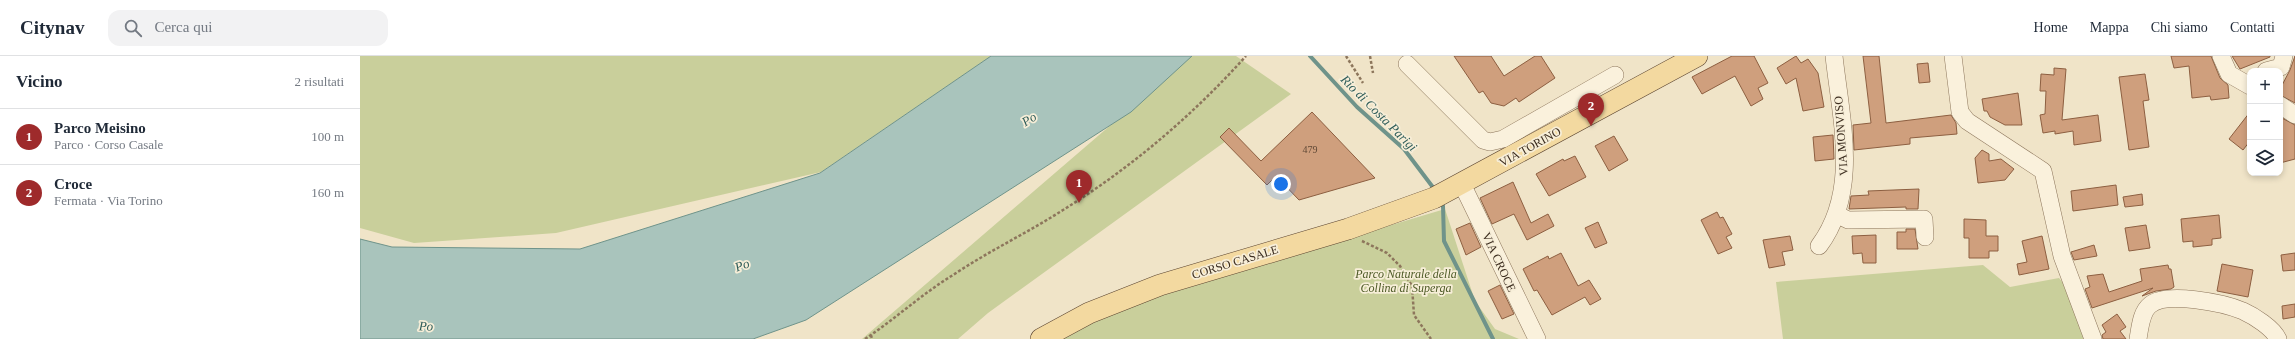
<!DOCTYPE html>
<html lang="it">
<meta charset="utf-8">
<style>
:root{--surface:#fff;--page:#f2f2f3;--text:#1f2937;--muted:#747a83;--line:#e0e1e3;--accent:#9e2a2b}
body{margin:0;font-family:"Times New Roman",serif;background:var(--page);color:var(--text)}
.controls{position:absolute;right:12px;top:12px;display:grid;overflow:hidden;border-radius:8px;box-shadow:0 2px 6px #0003}
.controls button{width:36px;height:36px;display:grid;place-items:center;padding:0;border:0;border-bottom:1px solid var(--line);background:var(--surface);color:var(--text);font:20px sans-serif}
.you{position:absolute;left:921px;top:128px;width:14px;height:14px;margin:-10px;border:3px solid #fff;border-radius:50%;background:#1a73e8;box-shadow:0 0 0 6px #1a73e833}
.badge{display:grid;place-items:center;width:26px;height:26px;border-radius:50%;background:var(--accent);color:#fff;font-size:13px;font-weight:700}
.pin{position:absolute;translate:-50% -33px;filter:drop-shadow(0 1px 2px #0008)}
.pin::after{content:'';position:absolute;top:21px;width:14px;height:12px;background:inherit;clip-path:polygon(0 0,100% 0,50% 100%)}
.list{margin:0;padding:0;list-style:none}
h2{display:flex;justify-content:space-between;align-items:center;height:52px;margin:0;padding:0 16px;font-size:17px}
h2 small{font-size:13px;font-weight:400;color:var(--muted)}
.list li{display:grid;grid-template-columns:26px 1fr auto;gap:12px;align-items:center;box-sizing:border-box;height:56px;padding:0 16px;border-top:1px solid var(--line)}
.list b{display:block;font-size:15px;white-space:nowrap}
.list p{margin:0;font-size:13px;white-space:nowrap;color:var(--muted)}
.list em{font-size:13px;font-style:normal;color:var(--muted)}
.icon{flex:none;width:22px;height:22px;fill:none;stroke:currentColor;stroke-width:2;stroke-linecap:round;stroke-linejoin:round}
.map{position:relative;flex:none;width:1935px;height:283px;overflow:hidden}
header{display:flex;align-items:center;gap:24px;box-sizing:border-box;height:56px;padding:0 20px;background:var(--surface);border-bottom:1px solid var(--line)}
header strong{font-size:19px}
nav{display:flex;gap:22px;margin-inline-start:auto;font-size:14px}
.search{width:280px;height:36px;background:var(--page);display:flex;align-items:center;gap:10px;box-sizing:border-box;padding:0 14px;border-radius:12px;color:var(--muted);font-size:15px}
main{display:flex}
aside{flex:1;background:var(--surface)}
.map>svg:first-child{display:block}
.green{fill:#c9cf9b}
.water{fill:#a9c4bc;stroke:#6f938a}
.lines{fill:none;stroke-linecap:round;stroke-linejoin:round}
.stream{stroke:#6f938a;stroke-width:4}
.building{fill:#cf9f7d;stroke:#8d5f41}
.minor-casing{stroke:#8d765c;stroke-width:18}
.major-casing{stroke:#5b4430;stroke-width:22}
.path{stroke:#8d765c;stroke-width:2.5;stroke-dasharray:3 2;stroke-linecap:butt}
.minor{stroke:#faf1dc;stroke-width:17}
.major{stroke:#f3d9a0;stroke-width:21}
.labels{text-anchor:middle;dominant-baseline:central;stroke-width:3.5;stroke-linejoin:round;paint-order:stroke}
.number-label{font-size:10px;fill:#624a37}
.street-label{font-size:12px;fill:#3d2e20;stroke:#f7eed8}
.park-label{font-size:12px;font-style:italic;fill:#4d5a26;stroke:#f7eed8}
.water-label{font-size:13px;font-style:italic;fill:#2f5d5a;stroke:#f7eed8}
</style>
<header>
<strong>Citynav</strong>
<div class="search"><svg class="icon" aria-label="search" viewBox="0 0 24 24"><circle cx="10" cy="10" r="6"/><path d="M15 15l6 6"/></svg>Cerca qui</div>
<nav><a>Home</a><a>Mappa</a><a>Chi siamo</a><a>Contatti</a></nav>
</header>
<main>
<aside>
<h2>Vicino<small>2 risultati</small></h2>
<ul class="list">
<li><span class="badge">1</span><div><b>Parco Meisino</b><p>Parco · Corso Casale</p></div><em>100 m</em></li>
<li><span class="badge">2</span><div><b>Croce</b><p>Fermata · Via Torino</p></div><em>160 m</em></li>
</ul>
</aside>
<div class="map">
<svg width="1935" height="283" viewBox="0 0 1935 283">
<rect width="100%" height="100%" fill="#f0e4c8"/>
<path class="green" d="M0 0H631L461 116 196 177 54 187 0 172Z
M831 0H876L931 38 628 257 598 283H502Z
M1085 153 1115 245 1135 273 1159 283H694L800 238Z
M1623 209 1650 231 1699 222 1733 263 1740 283H1423L1416 226Z"/>
<path class="water" d="M631 0H832L771 56 446 264 393 283H0V183L32 191 220 193 460 117Z"/>
<g class="lines">
<path class="stream" d="M950 0 997 51 1044 93 1075 134
M1081 145 1083 150 1084 185 1133 283"/>
</g>
<path class="building" d="M1094 0H1131L1144 20 1175 0H1181L1195 22 1159 46 1156 42 1144 50 1131 47 1123 35 1119 37Z
M1372 0H1394L1408 27 1398 32 1403 43 1391 50 1375 20 1342 38 1332 21Z
M1436 0 1441 7 1448 3 1458 17 1464 51 1443 55 1436 22 1426 28 1417 12Z
M1503 0H1519L1526 67 1591 59 1596 67 1597 78 1550 82V88L1494 94 1493 69 1511 67Z
M1811 0H1851L1860 22 1868 29 1869 42 1851 44 1850 40 1832 42 1829 10 1814 12Z
M1872 0H1910V1L1880 13Z
M1935 0V47L1920 39V33L1930 14Z
M1568 7 1570 26 1559 27 1557 8Z
M1694 12 1706 13 1702 64 1738 59 1741 85 1714 89 1713 75 1695 78V75L1683 77 1680 59 1685 58 1686 35H1680L1681 18 1694 19Z
M1785 18 1789 44 1783 45 1789 91 1769 94 1759 21Z
M1658 37 1662 69H1645L1630 61 1627 55H1624L1622 43Z
M952 56 1015 122 939 144 916 120 907 129 860 81 869 72 901 105Z
M1890 56V85L1883 94 1869 83Z
M1920 61 1935 69V103L1920 107Z
M1473 79 1474 103 1455 105 1453 81Z
M1254 80 1268 104 1249 115 1235 90Z
M1622 94 1629 98V105L1641 103 1654 113 1645 124 1618 127 1615 102Z
M1215 100 1226 121 1189 140 1176 118 1203 103 1204 105Z
M1153 126 1171 167 1188 158 1194 170 1167 184 1154 158 1132 168 1120 142Z
M1756 129 1758 149 1713 155 1711 135Z
M1559 133 1558 153H1546V151L1489 153 1491 140 1509 139 1508 135Z
M1782 138 1783 149 1765 151 1763 141Z
M1357 156 1360 162 1363 161 1372 178 1366 181 1372 192 1358 198 1341 164Z
M1859 159 1861 182 1852 183V189L1833 191V185L1823 186 1821 163Z
M1604 163 1626 164V180H1638V195H1629V202H1609V182H1604Z
M1238 166 1247 187 1235 192 1225 172Z
M1110 167 1121 191 1106 199 1096 173Z
M1786 169 1790 192 1769 195 1765 172Z
M1546 173H1555L1558 193H1537V176H1546Z
M1516 179V207H1503L1502 197 1493 198 1492 180Z
M1430 180 1433 194 1422 196 1425 209 1409 212 1403 184Z
M1682 180 1689 213 1659 219 1657 208 1667 206 1662 185Z
M1734 189 1737 200 1714 204 1711 196Z
M1201 197 1218 230 1229 224 1241 243 1230 249 1225 241 1192 259 1177 234 1174 235 1163 213 1188 200 1189 203Z
M1935 197V214L1923 215 1921 199Z
M1862 208 1893 214 1888 241 1857 235Z
M1808 209 1809 213H1811L1814 231 1811 233 1796 235 1782 240 1793 232 1732 252 1725 233 1730 231 1727 220 1743 218 1749 236 1782 225 1780 213Z
M1140 229 1154 258 1142 263 1128 235Z
M1935 248V261L1923 263 1922 250Z
M1757 258 1766 271 1760 275 1766 283H1743L1742 279 1746 276 1742 269Z"/>
<g class="lines">
<g class="minor-casing">
<path id="minor" d="M1593 0 1600 56 1607 65 1683 115 1702 200 1733 283
M1861 0 1869 18 1890 30
M1047 8 1123 84 1130 86 1143 83 1255 19
M1906 15 1921 11 1924 0
M1920 49 1935 59
M1102 128 1177 283
M1478 159 1488 164 1564 163 1565 181
M1459 190C1500 135 1481 64 1474 0
M1778 283C1780 272 1781 256 1790 249 1806 235 1864 247 1883 255 1894 260 1913 272 1918 283"/>
</g>
<g class="major-casing">
<path id="major" d="M681 283 729 257 800 229 988 173 1074 142 1337 0"/>
</g>
<path class="path" d="M986 0 1003 27
M1010 0 1013 17
M1002 185 1027 197 1040 210 1052 230 1054 259 1071 283
M511 279 512 283
M505 283C535 263 562 238 593 219 629 195 667 177 703 154 771 112 833 59 886 0"/>
<use href="#minor" class="minor"/>
<use href="#major" class="major"/>
</g>
<g class="labels">
<g class="number-label">
<text x="950" y="93">479</text>
</g>
<g class="street-label">
<text transform="translate(1481 80) rotate(-94)">VIA MONVISO</text>
<text transform="translate(1170 91) rotate(-29)">VIA TORINO</text>
<text transform="translate(875 206) rotate(-17)">CORSO CASALE</text>
<text transform="translate(1139 206) rotate(65)">VIA CROCE</text>
</g>
<g class="park-label">
<text x="1046" y="218">Parco Naturale della<tspan x="1046" dy="14">Collina di Superga</tspan></text>
</g>
<g class="water-label">
<text transform="translate(1019 57) rotate(45)">Rio di Costa Parigi</text>
<text transform="translate(669 63) rotate(-32)">Po</text>
<text transform="translate(382 209) rotate(-20)">Po</text>
<text transform="translate(66 270) rotate(2)">Po</text>
</g>
</g>
</svg>
<div class="controls">
<button>+</button>
<button>−</button>
<button><svg class="icon" aria-label="layers" viewBox="0 0 24 24"><path d="M12 4l9 5-9 5-9-5zM3 14l9 5 9-5"/></svg></button>
</div>
<div class="you"></div>
<div class="pin badge" style="left:719px;top:147px">1</div>
<div class="pin badge" style="left:1231px;top:70px">2</div>
</div>
</main>
